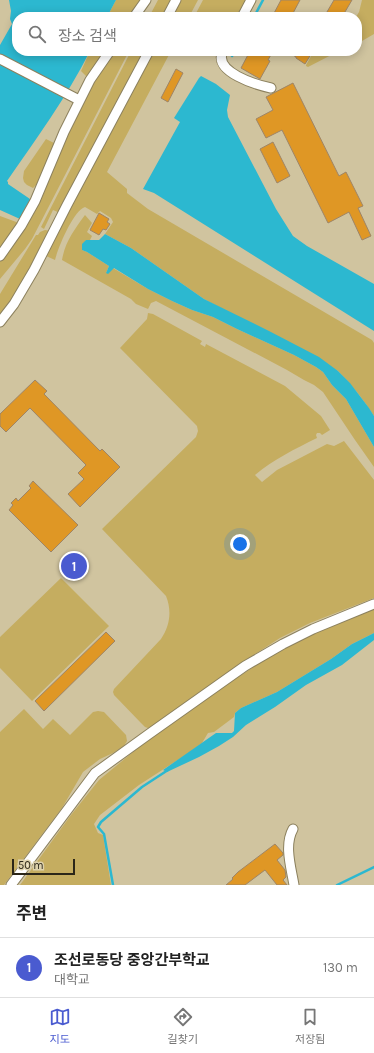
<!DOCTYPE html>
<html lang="ko">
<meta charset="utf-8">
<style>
:root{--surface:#fff;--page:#f2f2f2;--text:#222;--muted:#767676;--line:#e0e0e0;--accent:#4a5bd0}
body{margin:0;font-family:Karla,"Noto Sans KR",sans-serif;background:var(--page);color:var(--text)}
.scale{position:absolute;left:12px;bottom:10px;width:63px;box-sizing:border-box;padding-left:4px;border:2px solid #2b2618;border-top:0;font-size:11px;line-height:14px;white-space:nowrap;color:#2b2618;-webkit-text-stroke:3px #ddd1ac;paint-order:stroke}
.you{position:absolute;left:240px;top:544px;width:14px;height:14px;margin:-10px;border:3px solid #fff;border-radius:50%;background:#1a73e8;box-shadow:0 0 0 6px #1a73e833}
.badge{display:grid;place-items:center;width:26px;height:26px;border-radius:50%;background:var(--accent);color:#fff;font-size:13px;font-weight:700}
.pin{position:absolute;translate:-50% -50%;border:2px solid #fff;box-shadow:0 1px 4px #0006}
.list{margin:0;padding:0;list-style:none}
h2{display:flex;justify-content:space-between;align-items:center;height:52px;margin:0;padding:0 16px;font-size:17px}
h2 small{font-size:13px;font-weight:400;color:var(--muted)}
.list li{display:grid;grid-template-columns:26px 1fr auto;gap:12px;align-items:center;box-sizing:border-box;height:60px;padding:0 16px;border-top:1px solid var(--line)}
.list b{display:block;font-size:15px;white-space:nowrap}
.list p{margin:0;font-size:13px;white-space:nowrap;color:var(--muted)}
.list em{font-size:13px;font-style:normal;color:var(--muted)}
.icon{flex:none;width:22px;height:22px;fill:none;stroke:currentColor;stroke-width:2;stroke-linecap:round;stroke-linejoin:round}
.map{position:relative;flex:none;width:374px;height:885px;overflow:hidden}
.search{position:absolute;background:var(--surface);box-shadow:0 2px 10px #0003;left:12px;right:12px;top:12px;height:44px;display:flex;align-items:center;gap:10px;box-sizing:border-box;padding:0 14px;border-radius:16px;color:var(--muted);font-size:15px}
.sheet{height:112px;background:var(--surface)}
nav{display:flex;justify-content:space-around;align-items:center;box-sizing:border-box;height:56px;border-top:1px solid var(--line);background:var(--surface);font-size:11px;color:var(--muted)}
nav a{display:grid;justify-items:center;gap:2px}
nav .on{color:var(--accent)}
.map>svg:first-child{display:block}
.green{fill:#c5ad60}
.water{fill:#2cb8d0}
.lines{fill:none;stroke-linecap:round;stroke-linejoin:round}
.stream{stroke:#2cb8d0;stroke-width:2.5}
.building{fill:#df9725;stroke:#9e8567}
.minor-casing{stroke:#8c815e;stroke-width:11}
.minor{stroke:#fff;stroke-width:9}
</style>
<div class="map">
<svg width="374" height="885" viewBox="0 0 374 885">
<rect width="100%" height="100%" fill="#d0c49f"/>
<path class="green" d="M116 0H144L132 17H107Z
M158 0H172L163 17H149Z
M179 0H198L189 17H170Z
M203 0H248L239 17H194Z
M362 0H374V34L362 41H359L357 39 356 17 359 12Z
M90 51H108L89 79 81 71Z
M113 51H129L32 239 25 249 0 279V259L94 78Z
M131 51H145L60 213 53 210 44 229 41 227Z
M152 51H171L107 172 127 189V193L148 209 372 340 374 343V416C364 400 352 385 338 371L204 299 131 248 105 234 113 222 111 218 100 211 97 214 85 207C73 211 58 248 55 260L44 255Z
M314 51H319L323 53 324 51H339L308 67 306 66V65Z
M46 139 54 143 39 182 33 188 27 185 24 182 23 178 24 171Z
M85 215 92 223 87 232 92 236 90 240H86L82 250 87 252 109 266 106 273 113 268 148 289 172 301 192 310 213 317 237 329 294 355 316 367 323 372 332 385 346 399 374 447V467L355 440 323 392 314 385 304 380 287 370 156 301 151 303 148 309 136 304 131 299 62 260C65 242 74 230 85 215Z
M0 216 19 223 0 249Z
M45 230 51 231 12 301 0 318V294L36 235H38L40 232Z
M148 313 153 314 202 341 200 344 205 347 206 344 285 386 321 416 330 430 322 435 320 433H317L316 435 317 438C295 449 274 459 255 475L262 482 277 470 327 444 334 446 344 441 374 480V598L310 623 280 638 243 662 152 727 148 728 145 727 141 723 114 695 113 692 114 689 161 639C170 625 172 611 166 596L102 529 196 437 198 431 197 426 120 348 147 319Z
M61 578 109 626 32 701 0 668V637Z
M374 609V633L352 644 331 659 277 692 241 708 235 713 234 717 214 732 208 733 202 743 187 754 139 785 100 815 94 824 98 833 103 835 111 885H20L71 815 99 780 144 743 220 689 264 660 292 644 316 633Z
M24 709 43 729 53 719 70 735 93 712 98 711 104 712 126 735 127 741 124 746 113 753 100 759 83 772 62 808 4 885H0V732Z"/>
<path class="water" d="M9 0H116L107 17H17V51H90C67 97 36 139 7 181L8 182V184L30 199 32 203 23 218 20 219 0 210V45L12 24 10 19 11 11Z
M201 76 216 84 230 95 227 110 228 117 276 209 293 236 307 246 374 284V331L154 193 143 189 180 122 174 118 199 78Z
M105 234 131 248 204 299 269 331 319 357 338 371 350 383 369 408 374 416V447L346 399 332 385 323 372 316 367 294 355 237 329 213 317 192 310 172 301 148 289 114 268 108 274 106 273 109 266 87 252 82 250V244L86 240H99Z
M374 633V640L342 665 306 685 275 707 246 725 233 737 219 746 199 757 167 772 163 770 216 733H232L234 731 235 713 241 708 277 692 331 659 352 644Z"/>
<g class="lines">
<path class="stream" d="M254 17 263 0
M232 56 235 51
M113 885 104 834 98 827 101 822 142 787 168 770
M337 885 374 867"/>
</g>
<path class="building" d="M281 0H300L291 17H272Z
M334 0H352L342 17H324Z
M250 51H273L268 60 270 61 260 79 241 68Z
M287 51H313L305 64 296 58V57Z
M176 69 183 73 168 102 161 98Z
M293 83 339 176 346 172 363 206 358 208 371 236 362 240 349 212 328 223 282 130 266 138 256 119 273 110 266 97Z
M273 142 290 176 277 183 260 149Z
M99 213 109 219 107 222 110 224 106 230 103 229 99 235 90 230Z
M35 380 47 391 44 394 100 451 102 449 120 467 80 507 68 494 84 479 78 473 86 465 30 408 6 432 0 426V414Z
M33 481 78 525 51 552 9 510 13 505 11 503 16 498 18 501 31 488 29 486Z
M106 632 115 641 44 711 35 701Z
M275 844 283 853V855L277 860 285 870 286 877 283 880 287 885H277L265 870 245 885H226L233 879 232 878 238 872Z"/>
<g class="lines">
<g class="minor-casing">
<path id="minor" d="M134 17 146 0
M167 17 176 0
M242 17 251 0
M223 51C212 72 257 85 271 88
M0 59 79 100
M0 256 21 226 35 201 64 132 90 80 110 51
M0 322 14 304 34 270 67 205 149 51
M293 829C284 845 291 867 294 885
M11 885 95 773 149 734 245 666 283 644 313 629 374 604"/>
</g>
<use href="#minor" class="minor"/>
</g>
</svg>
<div class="scale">50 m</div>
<div class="you"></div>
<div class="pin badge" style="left:74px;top:566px">1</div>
<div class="search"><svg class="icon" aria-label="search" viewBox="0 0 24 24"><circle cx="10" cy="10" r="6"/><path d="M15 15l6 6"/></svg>장소 검색</div>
</div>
<section class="sheet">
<h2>주변<small></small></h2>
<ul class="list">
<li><span class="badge">1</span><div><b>조선로동당 중앙간부학교</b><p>대학교</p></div><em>130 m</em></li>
</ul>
</section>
<nav>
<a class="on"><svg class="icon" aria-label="map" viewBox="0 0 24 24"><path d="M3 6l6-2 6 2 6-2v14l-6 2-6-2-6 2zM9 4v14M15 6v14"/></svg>지도</a>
<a><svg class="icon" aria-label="directions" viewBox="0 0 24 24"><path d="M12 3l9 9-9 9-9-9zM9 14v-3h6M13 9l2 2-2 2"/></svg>길찾기</a>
<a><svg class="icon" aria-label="saved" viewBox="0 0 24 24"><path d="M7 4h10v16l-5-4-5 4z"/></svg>저장됨</a>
</nav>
